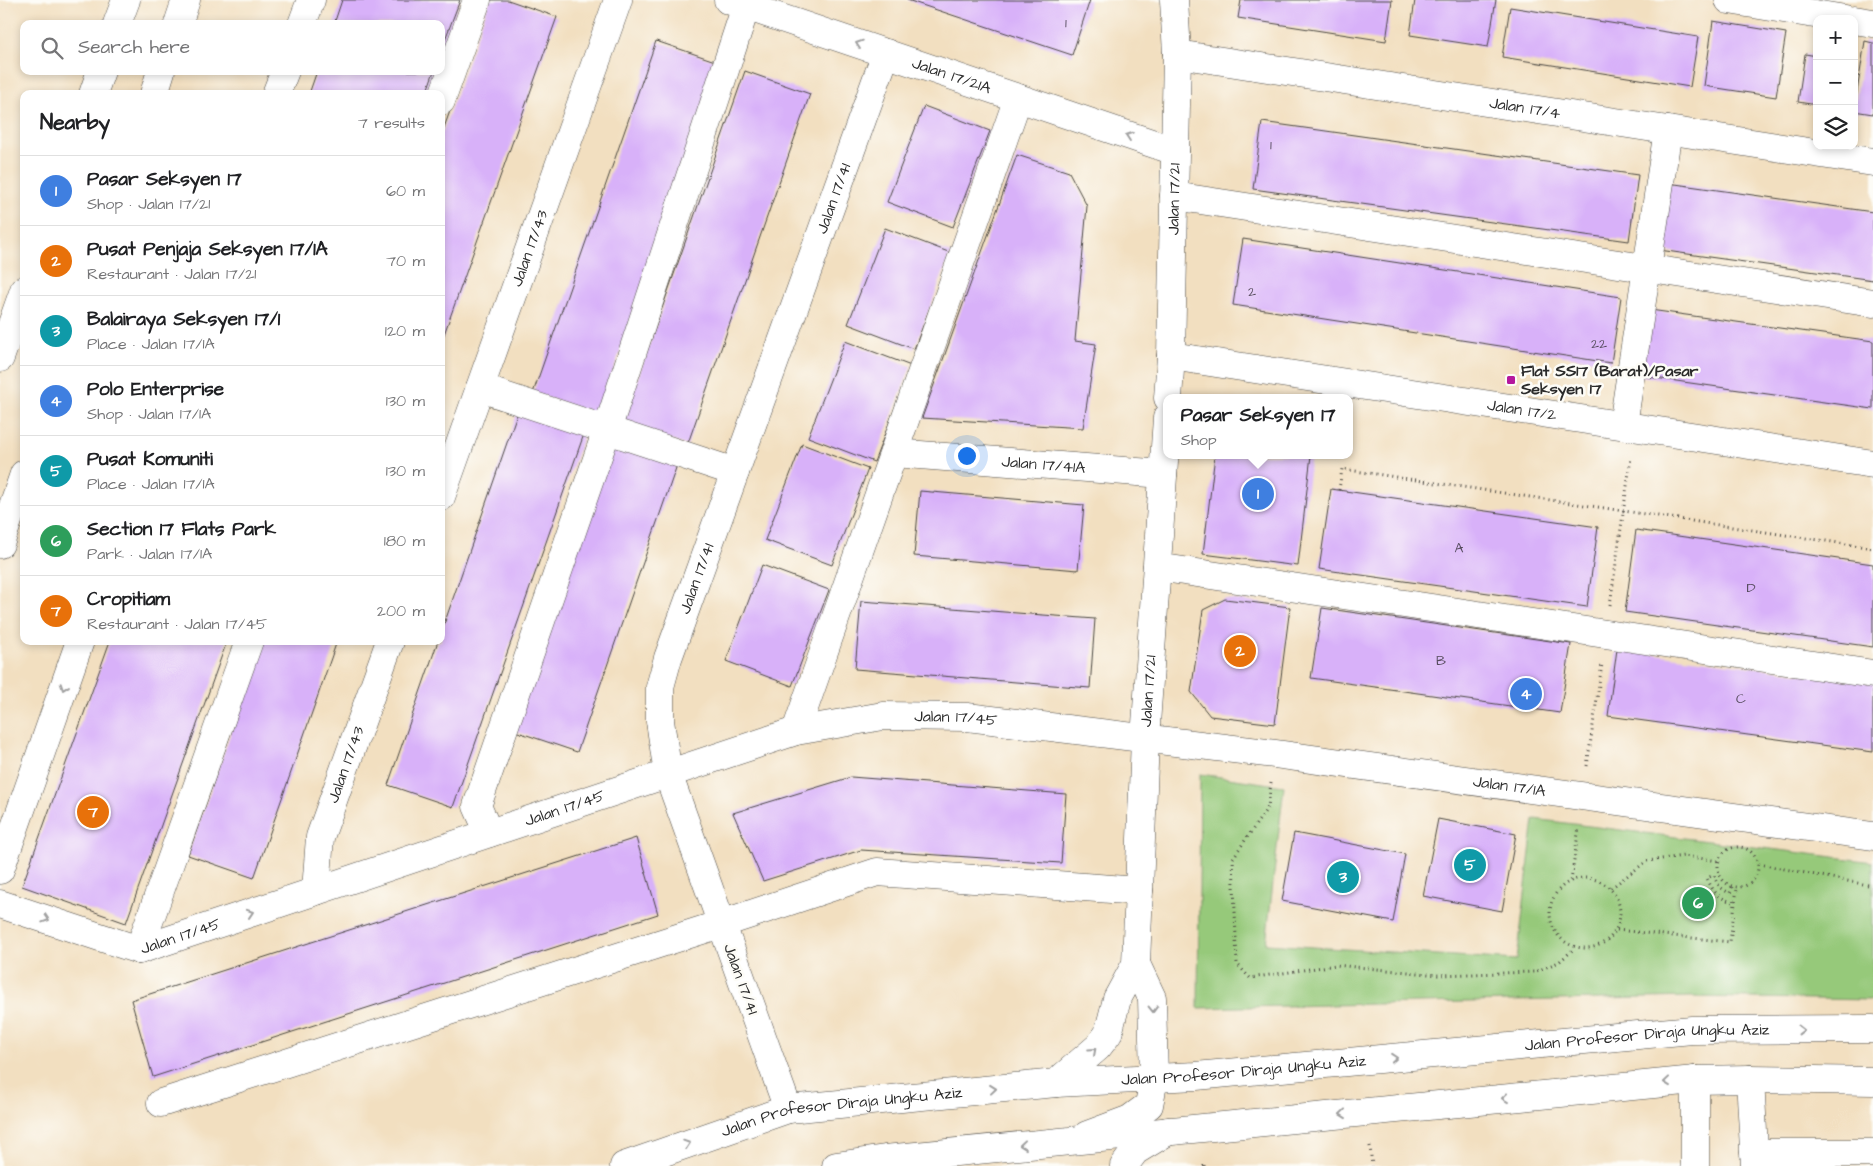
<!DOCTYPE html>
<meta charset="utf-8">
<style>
:root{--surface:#fff;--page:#f6f6f6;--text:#202124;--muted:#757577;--line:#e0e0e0;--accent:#7c3aed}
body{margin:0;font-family:"Architects Daughter",sans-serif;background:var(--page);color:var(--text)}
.controls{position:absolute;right:15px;top:15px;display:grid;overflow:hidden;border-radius:10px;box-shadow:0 2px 8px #0003}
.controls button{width:45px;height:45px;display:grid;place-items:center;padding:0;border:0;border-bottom:1px solid var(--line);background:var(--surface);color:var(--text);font:25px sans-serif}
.you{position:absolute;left:966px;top:455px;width:18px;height:18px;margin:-12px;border:4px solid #fff;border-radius:50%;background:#1a73e8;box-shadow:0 0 0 8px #1a73e833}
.badge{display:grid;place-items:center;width:32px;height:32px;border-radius:50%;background:var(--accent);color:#fff;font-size:16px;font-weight:700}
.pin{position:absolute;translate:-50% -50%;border:2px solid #fff;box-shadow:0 1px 5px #0006}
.popup{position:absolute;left:1163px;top:394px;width:190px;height:65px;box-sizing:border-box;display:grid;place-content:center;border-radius:10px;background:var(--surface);filter:drop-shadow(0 1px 4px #0005);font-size:16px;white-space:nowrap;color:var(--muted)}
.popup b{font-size:19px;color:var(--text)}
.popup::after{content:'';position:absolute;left:50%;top:100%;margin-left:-10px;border:10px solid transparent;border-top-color:var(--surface)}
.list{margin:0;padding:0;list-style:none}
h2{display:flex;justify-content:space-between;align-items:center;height:65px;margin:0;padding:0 20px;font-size:21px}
h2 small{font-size:16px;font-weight:400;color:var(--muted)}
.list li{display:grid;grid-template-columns:32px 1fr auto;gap:15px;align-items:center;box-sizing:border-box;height:70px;padding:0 20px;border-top:1px solid var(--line)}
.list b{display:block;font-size:19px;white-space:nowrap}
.list p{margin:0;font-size:16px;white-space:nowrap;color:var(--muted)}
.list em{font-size:16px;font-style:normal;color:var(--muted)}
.icon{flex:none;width:28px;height:28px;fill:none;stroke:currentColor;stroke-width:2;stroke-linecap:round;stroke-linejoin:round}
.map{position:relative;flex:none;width:1873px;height:1166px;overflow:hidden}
.search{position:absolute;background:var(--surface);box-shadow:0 2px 8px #0003;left:20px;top:20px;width:425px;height:55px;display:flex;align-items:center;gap:12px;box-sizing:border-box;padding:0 18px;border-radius:10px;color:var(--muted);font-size:19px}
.panel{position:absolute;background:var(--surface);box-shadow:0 2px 8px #0003;left:20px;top:90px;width:425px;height:555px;border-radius:10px}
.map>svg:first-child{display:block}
.green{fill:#96c97a;stroke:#607a52}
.building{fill:#d8b1f9}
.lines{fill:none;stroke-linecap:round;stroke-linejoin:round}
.minor-casing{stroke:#494641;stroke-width:29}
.major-casing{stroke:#494641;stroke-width:29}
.path{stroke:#494641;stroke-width:3;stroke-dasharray:1 4;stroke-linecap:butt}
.minor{stroke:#fff;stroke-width:28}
.major{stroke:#fff;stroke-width:28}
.oneway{stroke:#a0a0a0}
.poi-dot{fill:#b5179e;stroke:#fdfcf7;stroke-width:2}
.labels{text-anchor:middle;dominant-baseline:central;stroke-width:5;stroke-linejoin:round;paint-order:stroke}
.number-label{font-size:14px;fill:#564c5e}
.street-label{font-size:16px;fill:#2b2b2b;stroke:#fdfcf7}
.poi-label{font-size:16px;font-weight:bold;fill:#2b2b2b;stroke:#fdfcf7;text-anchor:start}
</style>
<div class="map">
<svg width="1873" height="1166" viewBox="0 0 1873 1166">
<rect width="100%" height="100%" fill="#fdfcf7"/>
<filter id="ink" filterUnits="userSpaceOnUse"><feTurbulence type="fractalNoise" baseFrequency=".02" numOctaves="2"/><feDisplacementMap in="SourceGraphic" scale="10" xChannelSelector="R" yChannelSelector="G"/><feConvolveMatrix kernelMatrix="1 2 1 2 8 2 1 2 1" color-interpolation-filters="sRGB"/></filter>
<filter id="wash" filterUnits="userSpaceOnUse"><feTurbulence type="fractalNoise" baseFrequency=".0096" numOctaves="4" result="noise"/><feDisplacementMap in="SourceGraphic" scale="20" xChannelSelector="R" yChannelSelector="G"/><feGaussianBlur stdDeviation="1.12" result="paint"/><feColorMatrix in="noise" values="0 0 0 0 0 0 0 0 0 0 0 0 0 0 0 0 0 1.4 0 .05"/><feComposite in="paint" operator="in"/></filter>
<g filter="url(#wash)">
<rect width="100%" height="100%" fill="#f2dfc0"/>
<path class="green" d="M1200 774 1284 786 1266 944 1517 960 1534 819 1873 862V1000L1691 997 1198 1008Z"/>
<g id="blocks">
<path class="building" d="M342 0H460L441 50V24H334Z
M490 0H508L557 17 442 340 441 136Z
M907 0H1090L1072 55Z
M1241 0H1392L1386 41 1238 18Z
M1415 0H1496L1488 47 1410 35Z
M1510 7 1698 37 1690 87 1502 57Z
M1713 21 1786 33 1776 97 1704 86Z
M656 41 721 63 598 415 533 393Z
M1865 41 1873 43V114L1854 111Z
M1805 54 1817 56V105L1798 102Z
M317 71H434L426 94H309Z
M745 71 810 94 687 446 622 423Z
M924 106 990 131 953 227 887 202Z
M1262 122 1638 175 1629 241 1253 189Z
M1017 155 1069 172 1087 206 1075 341 1096 344 1083 428 922 418Z
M1668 183 1873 212V280L1659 250Z
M885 228 951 253 914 349 848 324Z
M1243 239 1621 297 1611 363 1233 305Z
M1650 310 1873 341V409L1641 376Z
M845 341 911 366 874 462 808 437Z
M518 411 584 434 453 807 388 785 438 641H441V633Z
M612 442 677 465 577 752 512 730Z
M802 444 868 469 832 565 765 540Z
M1215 455H1311L1298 566 1203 554Z
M1331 489 1598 527 1587 607 1319 569Z
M920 491 1084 505 1078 570 914 556Z
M1636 530 1873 564V647L1625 612Z
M762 565 829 590 792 686 726 661Z
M1225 599 1290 607 1275 724 1210 716 1191 692 1203 610Z
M861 601 1095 619 1090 688 855 669Z
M1322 608 1571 644 1560 713 1311 678Z
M110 641H227L126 923 22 886Z
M263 641H337L254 878 188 855Z
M1617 649 1873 683V752L1608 716Z
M851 777 1066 794 1061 863 861 850 763 881 733 813Z
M1438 819 1516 834 1502 911 1423 896Z
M1294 833 1405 854 1393 922 1282 901Z
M636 838 658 914 153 1077 131 1000Z"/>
</g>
</g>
<g filter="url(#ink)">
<use href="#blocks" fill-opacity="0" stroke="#494641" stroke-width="1"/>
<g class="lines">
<g class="minor-casing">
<g id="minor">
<path id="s1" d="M728 0 1175 151"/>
<path d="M1729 0 1845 19"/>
<path d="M1854 20 1873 23"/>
<path d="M302 24 311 0"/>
<path id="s2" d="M1177 54 1873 162"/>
<path d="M276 94 285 71"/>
<path d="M441 101 477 0"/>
<path d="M1174 196 1873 303"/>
<path id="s3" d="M1171 356 1873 464"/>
<path d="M480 388 735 472"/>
<path id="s4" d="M1168 398 1171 356 1177 54 1174 0"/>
<path d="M1623 425 1668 130"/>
<path id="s5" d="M894 453 1163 474"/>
<path id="s6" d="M441 497 618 0"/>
<path d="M1157 567 1873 674"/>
<path d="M796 731 1018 98"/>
<path d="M489 833 477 806 607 430 746 6"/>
<path d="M0 870 80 641"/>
<path id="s7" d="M316 891 320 837 390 641"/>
<path id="s8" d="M0 904 139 950 796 731 883 716 967 717 1275 754 1873 836"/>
<path d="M139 950 249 641"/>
<path d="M1750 1079 1755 1166"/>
<path id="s9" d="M1056 1083 1098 1047 1108 1034 1117 999 1136 964 1145 739 1167 418"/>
<path d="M161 1103 721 924 877 872 1139 891"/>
<path id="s10" d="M788 1109 668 774 660 721V687L668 658 886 53"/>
<path d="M1087 1135 1130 1119 1149 1105 1154 1078 1152 998 1136 964"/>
<path d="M1754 1153H1873"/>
<path d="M1124 1166 1135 1151 1168 1131"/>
<path d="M1695 1166V1080"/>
</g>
</g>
<g class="major-casing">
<g id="major">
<path d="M117 24 126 0"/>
<path d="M178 24 186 0"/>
<path d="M93 94 101 71"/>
<path d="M154 94 161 71"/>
<path d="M0 358 24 290"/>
<path d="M0 544 24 474"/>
<path id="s11" d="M624 1166 788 1109 1056 1083 1196 1076 1692 1030 1873 1029"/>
<path d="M836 1166 885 1159 1695 1080 1750 1079 1873 1081"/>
</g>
</g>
<path class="path" d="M1339 490 1342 469 1873 548
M1610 605 1631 458
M1587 766 1602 664
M1271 783 1268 807 1233 858 1237 964 1250 978 1336 965 1438 975 1534 972 1559 962 1575 948
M1718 867a20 20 0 1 1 40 0a20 20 0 1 1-40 0Z
M1759 864 1873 886
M1550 913a35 35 0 1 1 70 0a35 35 0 1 1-70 0Z
M1571 881 1579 827
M1732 887 1730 893C1721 889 1717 885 1714 875L1707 878C1713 892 1720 900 1735 902
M1611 888 1647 861 1684 856 1719 861
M1617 930 1730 942 1737 888
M1370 1146 1372 1166
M1204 1165V1166"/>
<use href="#minor" class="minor"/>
<use href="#major" class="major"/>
</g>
<defs><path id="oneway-chevron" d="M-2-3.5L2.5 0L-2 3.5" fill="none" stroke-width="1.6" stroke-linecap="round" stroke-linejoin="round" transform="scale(1.25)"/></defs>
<g class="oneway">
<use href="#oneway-chevron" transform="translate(859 44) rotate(-161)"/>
<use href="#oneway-chevron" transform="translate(1129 136) rotate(-161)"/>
<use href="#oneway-chevron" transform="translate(64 687) rotate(109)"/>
<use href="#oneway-chevron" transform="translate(250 913) rotate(-18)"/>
<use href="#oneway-chevron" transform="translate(46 919) rotate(18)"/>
<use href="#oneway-chevron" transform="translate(1153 1009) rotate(89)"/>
<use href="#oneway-chevron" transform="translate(1801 1030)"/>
<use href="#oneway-chevron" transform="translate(1093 1051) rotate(-42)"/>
<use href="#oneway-chevron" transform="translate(1394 1058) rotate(-5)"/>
<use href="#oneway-chevron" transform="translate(1667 1082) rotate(174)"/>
<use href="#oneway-chevron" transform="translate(993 1089) rotate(-6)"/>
<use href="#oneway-chevron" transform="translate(1505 1098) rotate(174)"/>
<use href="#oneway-chevron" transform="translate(1343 1114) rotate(174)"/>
<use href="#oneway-chevron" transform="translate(687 1144) rotate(-19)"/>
<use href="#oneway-chevron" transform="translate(1023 1145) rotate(174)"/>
</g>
</g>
<rect class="poi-dot" x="1506" y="375" width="10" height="10" rx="2.5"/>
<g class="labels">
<g class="number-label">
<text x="1066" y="23">1</text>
<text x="1271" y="145">1</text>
<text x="1252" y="292">2</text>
<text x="1599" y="344">22</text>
<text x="1459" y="548">A</text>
<text x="1751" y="588">D</text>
<text x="1441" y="661">B</text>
<text x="1741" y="699">C</text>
</g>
<g class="street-label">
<text stroke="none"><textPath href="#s1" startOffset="236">Jalan 17/21A</textPath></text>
<text stroke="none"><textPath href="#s2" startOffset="352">Jalan 17/4</textPath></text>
<text stroke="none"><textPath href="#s10" startOffset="962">Jalan 17/41</textPath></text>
<text stroke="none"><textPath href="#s4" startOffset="199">Jalan 17/21</textPath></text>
<text stroke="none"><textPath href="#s6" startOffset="264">Jalan 17/43</textPath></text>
<text stroke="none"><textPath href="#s3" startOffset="355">Jalan 17/2</textPath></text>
<text stroke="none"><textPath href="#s5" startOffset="150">Jalan 17/41A</textPath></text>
<text stroke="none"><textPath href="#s10" startOffset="558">Jalan 17/41</textPath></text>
<text stroke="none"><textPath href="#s9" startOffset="421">Jalan 17/21</textPath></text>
<text stroke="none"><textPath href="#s8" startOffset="1000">Jalan 17/45</textPath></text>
<text stroke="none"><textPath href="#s7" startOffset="131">Jalan 17/43</textPath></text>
<text stroke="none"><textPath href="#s8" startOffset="1558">Jalan 17/1A</textPath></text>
<text stroke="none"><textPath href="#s8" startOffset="595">Jalan 17/45</textPath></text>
<text stroke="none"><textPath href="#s8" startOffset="190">Jalan 17/45</textPath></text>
<text transform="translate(741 979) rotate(70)">Jalan 17/41</text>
<text stroke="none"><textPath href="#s11" startOffset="1036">Jalan Profesor Diraja Ungku Aziz</textPath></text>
<text stroke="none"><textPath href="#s11" startOffset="631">Jalan Profesor Diraja Ungku Aziz</textPath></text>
<text stroke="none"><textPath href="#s11" startOffset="226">Jalan Profesor Diraja Ungku Aziz</textPath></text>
</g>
<g class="poi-label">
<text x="1521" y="371">Flat SS17 (Barat)/Pasar<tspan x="1521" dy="18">Seksyen 17</tspan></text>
</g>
</g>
</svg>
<div class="controls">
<button>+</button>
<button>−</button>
<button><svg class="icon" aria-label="layers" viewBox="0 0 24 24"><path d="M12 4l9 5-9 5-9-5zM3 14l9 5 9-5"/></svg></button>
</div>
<div class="you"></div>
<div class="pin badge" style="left:1258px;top:494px;background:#3f7fe0">1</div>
<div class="popup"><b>Pasar Seksyen 17</b>Shop</div>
<div class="pin badge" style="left:1240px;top:651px;background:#e8710a">2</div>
<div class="pin badge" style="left:1343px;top:877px;background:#0f9aa8">3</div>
<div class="pin badge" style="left:1526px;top:694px;background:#3f7fe0">4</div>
<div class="pin badge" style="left:1470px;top:865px;background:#0f9aa8">5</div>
<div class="pin badge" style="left:1698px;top:903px;background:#2e9e5b">6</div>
<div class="pin badge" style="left:93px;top:812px;background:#e8710a">7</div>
<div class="search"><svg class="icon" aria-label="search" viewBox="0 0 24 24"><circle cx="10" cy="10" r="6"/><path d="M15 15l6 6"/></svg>Search here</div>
<section class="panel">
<h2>Nearby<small>7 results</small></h2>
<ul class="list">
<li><span class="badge" style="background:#3f7fe0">1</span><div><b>Pasar Seksyen 17</b><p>Shop · Jalan 17/21</p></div><em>60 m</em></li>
<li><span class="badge" style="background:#e8710a">2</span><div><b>Pusat Penjaja Seksyen 17/1A</b><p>Restaurant · Jalan 17/21</p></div><em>70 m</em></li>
<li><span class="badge" style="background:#0f9aa8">3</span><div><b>Balairaya Seksyen 17/1</b><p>Place · Jalan 17/1A</p></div><em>120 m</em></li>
<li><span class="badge" style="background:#3f7fe0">4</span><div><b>Polo Enterprise</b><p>Shop · Jalan 17/1A</p></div><em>130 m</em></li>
<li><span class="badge" style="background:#0f9aa8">5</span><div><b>Pusat Komuniti</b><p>Place · Jalan 17/1A</p></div><em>130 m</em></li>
<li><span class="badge" style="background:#2e9e5b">6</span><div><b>Section 17 Flats Park</b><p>Park · Jalan 17/1A</p></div><em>180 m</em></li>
<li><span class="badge" style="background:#e8710a">7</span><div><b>Cropitiam</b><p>Restaurant · Jalan 17/45</p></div><em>200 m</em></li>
</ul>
</section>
</div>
